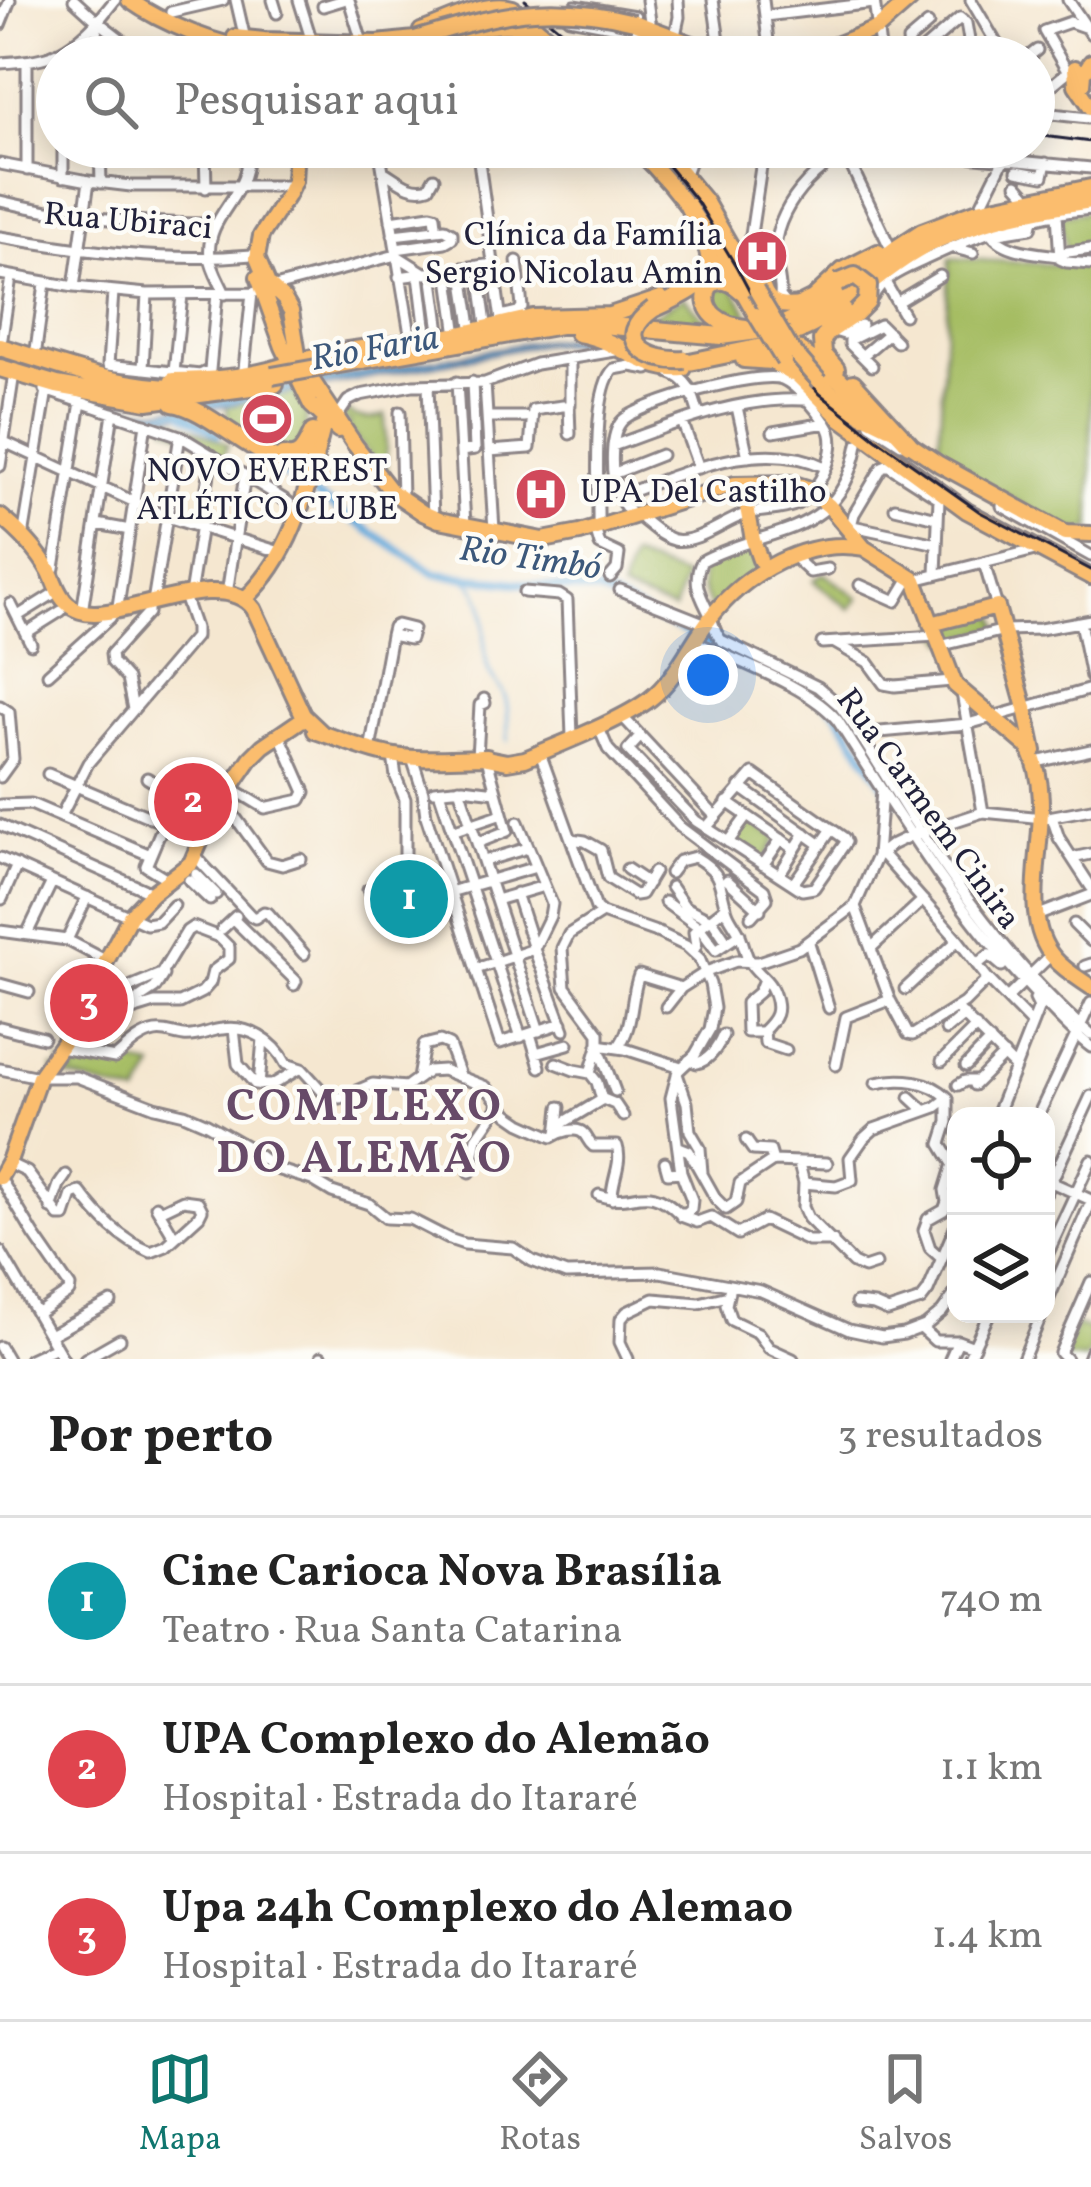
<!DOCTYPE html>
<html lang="pt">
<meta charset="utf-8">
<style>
:root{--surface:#fff;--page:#f6f6f6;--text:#222;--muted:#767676;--line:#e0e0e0;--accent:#0f766e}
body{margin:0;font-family:Vollkorn,serif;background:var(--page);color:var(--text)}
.controls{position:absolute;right:36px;bottom:36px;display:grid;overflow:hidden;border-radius:24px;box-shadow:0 6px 30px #0003}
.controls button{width:108px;height:108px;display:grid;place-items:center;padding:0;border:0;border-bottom:3px solid var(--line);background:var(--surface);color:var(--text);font:60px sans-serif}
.you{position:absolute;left:708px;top:675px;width:42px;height:42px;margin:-30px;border:9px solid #fff;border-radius:50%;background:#1a73e8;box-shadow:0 0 0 18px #1a73e833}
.badge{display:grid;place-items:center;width:78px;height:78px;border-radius:50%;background:var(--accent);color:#fff;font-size:39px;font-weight:700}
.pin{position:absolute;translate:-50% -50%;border:6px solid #fff;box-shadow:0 3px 12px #0006}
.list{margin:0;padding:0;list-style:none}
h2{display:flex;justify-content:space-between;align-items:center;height:156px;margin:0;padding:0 48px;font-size:51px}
h2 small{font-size:39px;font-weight:400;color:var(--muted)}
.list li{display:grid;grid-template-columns:78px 1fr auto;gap:36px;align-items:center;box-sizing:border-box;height:168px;padding:0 48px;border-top:3px solid var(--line)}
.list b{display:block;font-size:45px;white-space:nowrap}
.list p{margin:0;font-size:39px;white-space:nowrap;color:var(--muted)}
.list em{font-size:39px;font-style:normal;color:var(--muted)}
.icon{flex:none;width:66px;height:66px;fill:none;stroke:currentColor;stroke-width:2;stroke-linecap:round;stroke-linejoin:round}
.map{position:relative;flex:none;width:1091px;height:1359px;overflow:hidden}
.search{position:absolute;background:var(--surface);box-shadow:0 6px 30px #0003;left:36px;right:36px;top:36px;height:132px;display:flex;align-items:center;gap:30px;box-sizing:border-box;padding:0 42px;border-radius:66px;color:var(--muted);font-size:45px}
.sheet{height:660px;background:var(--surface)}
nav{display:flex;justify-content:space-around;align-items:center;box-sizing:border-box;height:168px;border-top:3px solid var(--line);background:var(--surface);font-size:33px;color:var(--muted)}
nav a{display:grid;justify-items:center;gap:6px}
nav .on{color:var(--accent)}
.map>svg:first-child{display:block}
.green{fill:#a6bd63;stroke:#64704f;stroke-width:3}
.water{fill:#64a9da;stroke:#43668a;stroke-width:3}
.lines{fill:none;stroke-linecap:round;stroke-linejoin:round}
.stream{stroke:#64a9da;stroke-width:3}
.river{stroke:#64a9da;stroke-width:8}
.minor-casing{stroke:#8c8486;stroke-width:15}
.major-casing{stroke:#8c8486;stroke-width:20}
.highway-casing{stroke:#8c8486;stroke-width:22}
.minor{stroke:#fff;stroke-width:9}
.major{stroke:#fbbd6e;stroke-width:14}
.highway{stroke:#fbbd6e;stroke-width:16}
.rail{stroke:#22223b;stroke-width:3}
.major-bridge-casing{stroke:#8c8486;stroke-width:20;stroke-linecap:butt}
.highway-bridge-casing{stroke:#8c8486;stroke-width:22;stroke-linecap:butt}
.major-bridge{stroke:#fbbd6e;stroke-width:14}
.highway-bridge{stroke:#fbbd6e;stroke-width:16}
.labels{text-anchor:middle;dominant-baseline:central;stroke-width:9;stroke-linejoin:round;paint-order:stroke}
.street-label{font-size:33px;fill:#22223b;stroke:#fdfcf7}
.poi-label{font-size:33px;fill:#22223b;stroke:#fdfcf7;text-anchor:end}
.water-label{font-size:36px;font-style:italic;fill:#3c587b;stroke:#fdfcf7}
.district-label{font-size:45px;font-weight:bold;letter-spacing:3px;fill:#674a68;stroke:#fdfcf7}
</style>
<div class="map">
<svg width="1091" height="1359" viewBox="0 0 1091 1359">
<rect width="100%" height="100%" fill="#fdfcf7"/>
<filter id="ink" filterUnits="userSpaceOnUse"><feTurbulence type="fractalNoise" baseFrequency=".00833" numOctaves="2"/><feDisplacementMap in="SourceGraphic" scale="24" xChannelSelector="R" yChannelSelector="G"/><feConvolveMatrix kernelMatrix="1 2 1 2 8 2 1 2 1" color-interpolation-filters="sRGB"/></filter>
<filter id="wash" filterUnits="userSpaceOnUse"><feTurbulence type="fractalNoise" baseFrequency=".004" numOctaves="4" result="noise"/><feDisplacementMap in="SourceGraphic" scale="48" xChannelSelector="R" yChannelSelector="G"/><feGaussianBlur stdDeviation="2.7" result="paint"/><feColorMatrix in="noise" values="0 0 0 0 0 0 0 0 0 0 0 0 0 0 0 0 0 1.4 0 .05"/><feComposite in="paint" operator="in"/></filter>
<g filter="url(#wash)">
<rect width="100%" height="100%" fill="#f5e7d0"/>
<path class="green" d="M1091 211V247L1066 251 1060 216Z
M950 258 1091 267V529L1070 531 938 458Z
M732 286 754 324 724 321 709 290Z
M684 297 702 317 736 329 639 324Z
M297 385C309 406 309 427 301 450L284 455 228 421 226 407 235 396Z
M347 411C359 420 369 421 385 415L387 476 347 428 350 422 343 421V412Z
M170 418 228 444 223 459 193 438 166 427Z
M751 547 758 570 711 610 702 588 701 569Z
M632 557 685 577 674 610 621 590Z
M823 573 859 598 850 609 813 581Z
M994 610 1000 628 946 642 938 627Z
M746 820 777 838 764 861 731 842Z
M82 1053 154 1067 138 1096 53 1073V1068L74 1073 75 1069 57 1061 76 1067Z
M1076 1325 1091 1330V1349L1086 1359 1064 1357Z"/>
<path class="water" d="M581 338 582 343 543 344 178 415 147 416 116 409 104 403 87 388 0 362V353L88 380 113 400 137 408 157 410 543 340Z"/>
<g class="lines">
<path class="stream" d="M466 579C496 603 478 636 488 669 491 679 499 684 503 693 510 706 507 726 508 741"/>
<path class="river" d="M184 414 218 434
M262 460 435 574 599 592 726 651
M784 677 815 693 836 711 895 802
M926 849 946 876"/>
</g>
</g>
<g filter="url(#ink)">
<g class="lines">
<g class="minor-casing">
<path id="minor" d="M74 0 97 21
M236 0 245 39
M273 0 277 13
M299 0 312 42
M349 0 362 42
M647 0 650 21
M713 0 721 55
M763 0 770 57
M874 0 881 57
M971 0 1001 51
M1068 0 1091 34
M323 6 343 0
M575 6 635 16
M171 12 223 0
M563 13 569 18 627 29 666 42
M765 16 874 3
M98 21 115 0
M100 23 126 43 151 57
M0 25 10 0
M97 28 98 57
M470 31 475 57
M676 31 679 17 678 0
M438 42 440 57
M917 55 909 47 908 41 928 24
M915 57 960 18 966 23 972 57
M1028 57 1037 50
M0 63C44 60 62 58 94 25
M1067 71 1044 31 1070 22 1087 28
M1034 100 1071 69
M1034 112 1088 118
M63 147V177
M100 147 101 183
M155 147 156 159
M205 147 206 188
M379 147 409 328
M477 147 501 320 497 323
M871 147 1091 168
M764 150 827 163
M845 153 888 243
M0 164 89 181 131 186H286
M27 170V61
M383 171C398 180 411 193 429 187L434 178
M1017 171 1043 176 1046 163
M685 174 689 163 687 147
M1017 184 1026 194
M0 201C70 218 144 224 215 224
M981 205 1004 159
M1057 214 1060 259 1067 262 1091 264
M391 221 431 215 435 216 436 224
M989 230C1001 252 1037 253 1060 256
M999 233 1031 228 1033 219
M393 235 445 229 452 233V238L445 242 396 249
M0 237C84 251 166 263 252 255
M951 247 973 253
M1060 253 1091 249
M396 255 426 274
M478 266 486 324
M462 268 471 326
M746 268 764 147
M448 270 456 328
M432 273 440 331
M0 274 74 287 147 294 252 293 396 255
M419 275 426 333
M399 277 493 264
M885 282 904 315
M74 287 89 181
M113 292 108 365 200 375 210 370 217 294
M225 294C220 282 212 270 210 257 204 213 257 192 245 147
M873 297C883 276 907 268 926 259 979 234 1032 214 1091 209
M897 302 940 276
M788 306 780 296C782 280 774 265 775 248 778 202 826 152 870 147
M501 316 518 312 522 307 517 261
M834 331 844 334 861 325
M2 338 11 277
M36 350 45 283
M862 356 889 333
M872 366 850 344V340L880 325 897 342
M143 369 147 294
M244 369 252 293
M174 372 182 295
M670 373C691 380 693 397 699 415
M457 382 465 525
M485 383 494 530
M428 385 433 518
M45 390 180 436 288 502 295 510
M569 406 570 434
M737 407 748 457
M400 412 402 499
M337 417 348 401 360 395 413 385 485 383 536 364 615 351
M488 417H525
M682 421 699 468
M870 424 901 444
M773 432 826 423
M0 440 167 517 280 552
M858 444C841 540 769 525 702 561 692 580 699 593 708 611 714 622 713 630 721 640L818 687 839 705C865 739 886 778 909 814 959 891 1021 976 1091 1035
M613 446C674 424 738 396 805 400
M461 451 475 449 472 382
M489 451 530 448 533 410 570 405V358
M0 466 13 380
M615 473 661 455
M619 496C682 474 758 436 825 467
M1002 506 1091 556
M895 508 937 518
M632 515C626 508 620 500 617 492 611 475 609 433 623 420 641 403 759 370 782 379 798 386 817 410 827 425 842 446 819 493 797 504 781 512 760 509 743 515 723 522 696 544 674 540 662 537 652 527 643 520
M97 524 130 530
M848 525 937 544
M851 526 854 514 882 467 887 465 892 468 939 498 936 574
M598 527C599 493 591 390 614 369L631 366 648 369
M597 535 600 545 619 554 617 569 610 577
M23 537 47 390
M793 556 810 572 828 569
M984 563 997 607
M50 573 54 568 81 402
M915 580 1035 550
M860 585 896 601 911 576
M620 590 706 624
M524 592 559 595 567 600 572 737
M227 594 245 475
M190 595 212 455
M153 602 180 436
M11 604 31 644
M82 612 113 413
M18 616 58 591
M1080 622 1091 677
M26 633 61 611
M694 641C737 662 808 685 838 721 899 817 958 914 1038 996 1055 1013 1071 1032 1091 1047
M822 643 936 636
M835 643 868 662 884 684 895 686 952 681
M939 646 1005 630 1040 629 1091 620
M48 674 110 618 118 606 146 424
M962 693 983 812
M0 706 9 712 13 759 0 777
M133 709 127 679 112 662 111 654 148 613V603
M621 715 715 816
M598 726 608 749 680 827 764 890 767 899 751 917
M858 734 968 724 1091 689
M640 737 628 750 696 821 802 890 814 888 846 842 844 838 753 774 706 828
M370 750 391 635 393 627 397 625 413 629 410 639 391 635
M540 753 596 908 602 913 659 933 686 946 699 958 710 984 714 1008 710 1029 695 1055 678 1071 671 1098 681 1172 692 1200 691 1209 686 1213H679C645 1179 633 1208 599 1195
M477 757 480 705 485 703 484 699
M412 758 423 792 426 816 500 1043 562 1023
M1036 762 1091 750
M48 774 201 839
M147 778 162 787 150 818
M230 787 265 808 301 800 305 792 282 740
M740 787 821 845
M459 788 539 1031
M434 791 463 788 496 792
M439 791 521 1037
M222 799 267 861 282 865 301 859
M727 802 795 849
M0 805 31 804 150 855
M61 816 88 763 195 637V628L184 596
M1052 817 1059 838 1091 887
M518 822 552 904 550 916 534 949 564 1030
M164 823 146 866 169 880
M0 825 152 893
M452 831 502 814
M571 839 585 841 601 850 608 878 635 895 641 894 654 872
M728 842 747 816
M477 843 507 831 487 759
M881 853 958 940 988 979 1032 1024
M195 856 251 916 255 918 264 912 268 913 304 954
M877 856 891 845 910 836 983 812 1043 818 1091 809
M0 858 146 924 158 922 174 905
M1072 858 1091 854
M484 861 528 848
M763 865 781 839
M627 869 648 883
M670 873 679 861 695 857C725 875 717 882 727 911 730 920 737 927 740 935 744 944 745 954 750 962 756 973 769 979 773 991 781 1011 776 1019 762 1032H747L746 1003 759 992 764 979
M196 874 216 894
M779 875 805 833
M189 880 210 900
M727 880 760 910
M793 884 832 829
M671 887 685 907 713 921 727 942
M368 890 386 913 398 899 413 892 418 879
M450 892 536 867
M376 898 398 887 405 876V799L396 777 393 756
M2 899 17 865
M397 900 404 918
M496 900 544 886
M665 902 699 927 716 950 740 934
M855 906 890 1000 908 1034 913 1035 964 1003 988 979
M1036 916 1091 895
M233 919 296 981 294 985
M1074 924 1091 941
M222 929 236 916
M0 931 67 940 105 960
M27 934 52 882
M67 940 87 897
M809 943 829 1008
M871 948 923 900
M693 952 696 946 694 932 726 907
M977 965 989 955 1002 966
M1085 966 1091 964
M476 969 534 949 516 893
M0 984 29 992
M905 989 958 940
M1007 998 1051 955
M83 1002 100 1010 132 986 161 974 187 931 193 927 219 937 229 947V959L213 971 210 983 202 992 180 1003H155L129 1011 125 1009 128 1006
M128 1006 155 988 163 975
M666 1007 681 988 706 972 736 961 758 962 799 948 855 906 877 856 882 790
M956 1008 1014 1066
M0 1027 43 1038
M234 1029 238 1064 255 1084 272 1085 297 1070
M764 1030 765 1043 786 1050
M946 1030 964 1015
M530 1034 540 1067
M598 1045 625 1049 681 1067
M598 1046 615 1091
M618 1047C634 1027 630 998 639 975L681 988
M60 1048 115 1058C127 1048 139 1035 155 1032 166 1030 174 1035 184 1036 197 1038 209 1030 222 1029 248 1025 275 1041 286 1064L302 1069 322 1091 340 1098 373 1084 406 1087 428 1071 443 1070 486 1087 508 1114 521 1123 552 1137C560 1132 578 1125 585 1135 588 1139 589 1143 593 1146H617C623 1164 611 1180 612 1199
M536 1053 568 1044
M689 1060 697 1063C710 1060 718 1047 723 1035
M942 1061 976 1027
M556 1063 574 1070 590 1073
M836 1065 846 1017 890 1000
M966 1066 990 1041
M0 1069 39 1077H77L155 1107 184 1114 207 1124 249 1148 276 1169 312 1180 332 1192 369 1204 386 1218 410 1219 449 1239 464 1244 513 1248 532 1261 566 1274 660 1272 761 1291 849 1330 882 1337 904 1334 925 1326 942 1312 956 1292
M590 1073 599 1043V1033L565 987 562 948 569 934 602 913
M590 1073 597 1082 602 1100
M677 1074 687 1103 690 1131 700 1148 702 1172
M418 1078 424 1045 440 1041 449 1045 461 1078
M876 1083C901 1077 930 1080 948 1098V1122L941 1144 953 1164 945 1190 947 1202 944 1210 928 1219 924 1230 930 1248 941 1258
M259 1085 263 1039
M958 1085 965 1081H977
M974 1085 1004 1055
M910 1097 925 1111
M996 1116 1039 1007 1035 999
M1038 1116 1091 1003
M558 1126 560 1107
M557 1133 558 1126 603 1099 615 1104 623 1116
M746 1140 753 1150 770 1151 773 1161
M679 1147 689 1151 716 1199 726 1209 736 1202 740 1183 773 1161 827 1163
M665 1162 668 1173 681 1172
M8 1163 27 1172 59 1216H65L72 1195 80 1192C99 1217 121 1240 151 1252L166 1246 199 1216 202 1210 198 1202 183 1200 160 1211
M799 1164 804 1183 803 1207 808 1218 853 1263 864 1268 876 1264
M470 1172 477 1138 500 1105
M0 1178 34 1235 70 1287 69 1292 38 1313
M1051 1182 1091 1200
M804 1183 836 1186 852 1180 850 1158 864 1138 874 1129 936 1107 948 1098
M1046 1193 1091 1096
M156 1206 175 1238
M51 1208 59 1185 66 1175
M681 1216 697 1222 711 1217 738 1234 764 1220 808 1241H833
M0 1251 63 1359
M1046 1257 1091 1160
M729 1291 726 1305 731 1320 758 1333 769 1348 793 1359
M856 1303 874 1305 888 1311 921 1300 928 1291 956 1225
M1046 1305 1091 1202
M921 1328 935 1341H958L974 1347
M50 1335 111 1302
M0 1347 7 1359
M321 1357 323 1359
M30 1359 56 1347
M85 1359 120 1339
M628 1359 620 1342 621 1319 627 1312 654 1299 699 1303 728 1296
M950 1359 958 1341
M968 1359 989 1314
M1023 1359 1042 1314
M1066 1359 1060 1353 1091 1282
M1088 1359 1091 1351"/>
</g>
<g class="major-casing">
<path id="major" d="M129 0C163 24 219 46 260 51 303 56 350 53 393 53 435 48 474 20 517 26
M516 11 572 57
M634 22 727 57
M513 24 545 45 556 57
M421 31C448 22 486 0 513 8
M235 37 264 40 377 43 415 39
M664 37 695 57
M805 57 878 28 910 0
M1075 68 1076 85 1091 107
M1083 84 1084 73 1091 62
M291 147 295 163 294 181 287 196 261 236 257 258 268 284 284 299 291 311 299 361 355 445 391 491 423 513 439 520 543 540 580 533 735 484 791 483 807 488 829 506 864 548 915 580 955 685 1028 747C1064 812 1009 906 1054 958 1064 970 1078 978 1091 987
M635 147C688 198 721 252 756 315
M661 147 705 201 756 290
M258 277 283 347 311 405 338 430
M763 287C770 307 783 307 802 305
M295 362 333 352 455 335 533 317 610 315 661 298
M787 365 839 417 967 511 1091 577
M820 382 847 407 888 427
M905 441 939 464 1065 533 1091 534
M745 496 753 540 760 560
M0 516C19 531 38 551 50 572 55 582 58 596 68 604 74 610 85 613 94 613 134 614 226 568 254 609L303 715 322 733
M245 599C298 550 309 478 327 412
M931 624 997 607 1025 708 1034 751
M315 731C340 739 364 750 390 755 421 761 455 757 487 757
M482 757 507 762 525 759C560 744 621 721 650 699 676 679 691 642 711 617 745 573 807 537 864 548
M0 1177 9 1161 39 1077 63 1043 130 916 152 893 191 863 213 813 251 758 263 746 304 718"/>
</g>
<g class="highway-casing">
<path id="highway" d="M742 291C732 282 722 276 709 286 698 312 722 326 746 328
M795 308 813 299 843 271 878 253
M653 309C720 279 722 271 688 206
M578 333C618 339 644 371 683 368
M773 339C834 325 863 282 914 252 963 222 1034 208 1091 200
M0 347C60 365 118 389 182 388
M744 359 772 361 793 373
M675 365 772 345 783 344 794 347 840 380 853 394 863 415
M322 367 560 325H602L721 336 772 329 824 306 896 249 922 232 978 211 1091 188
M0 368 57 385 148 401 275 384
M836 369 823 354 822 340 828 332 856 313
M173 381C212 381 254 378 291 364
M853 383 909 444
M173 403C214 408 276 482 315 461
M283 456C301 462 306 446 313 432"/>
</g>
<use href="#minor" class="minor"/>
<use href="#major" class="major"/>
<use href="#highway" class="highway"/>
<path class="rail" d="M525 0 593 57
M1034 135 1091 142
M653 147 698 203 737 268 769 328 801 373 820 394 877 439 980 512 1091 570"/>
<g class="major-bridge-casing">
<path id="major-bridge" d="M415 39C499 14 547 0 634 22
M756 290 789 346 820 382
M756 315 784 361"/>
</g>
<g class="highway-bridge-casing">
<path id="highway-bridge" d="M838 283 855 276 868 286 867 302 856 313
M653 309C611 339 648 363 685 360
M272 376 322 367"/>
</g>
<use href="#major-bridge" class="major-bridge"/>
<use href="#highway-bridge" class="highway-bridge"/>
</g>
</g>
<defs>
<g id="hospital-disc" transform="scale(2.7)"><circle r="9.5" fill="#d1495b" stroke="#fdfcf7"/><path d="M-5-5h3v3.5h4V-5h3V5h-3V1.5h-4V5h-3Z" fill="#fff"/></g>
<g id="stadium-disc" transform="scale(2.7)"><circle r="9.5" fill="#d1495b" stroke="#fdfcf7"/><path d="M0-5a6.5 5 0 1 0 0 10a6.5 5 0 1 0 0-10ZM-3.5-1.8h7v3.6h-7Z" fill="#fff"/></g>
</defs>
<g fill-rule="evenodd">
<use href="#hospital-disc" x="762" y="256"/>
<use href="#stadium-disc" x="267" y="419"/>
<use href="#hospital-disc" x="541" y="494"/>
</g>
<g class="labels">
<g class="street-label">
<text transform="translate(128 223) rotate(5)">Rua Ubiraci</text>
<text transform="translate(927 810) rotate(54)">Rua Carmem Cinira</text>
</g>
<g class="poi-label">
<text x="723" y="237">Clínica da Família<tspan x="723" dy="38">Sergio Nicolau Amin</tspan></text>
<text x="267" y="473" text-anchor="middle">NOVO EVEREST<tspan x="267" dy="38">ATLÉTICO CLUBE</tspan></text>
<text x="580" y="494" text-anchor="start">UPA Del Castilho</text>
</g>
<g class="water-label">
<text transform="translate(375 350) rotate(-10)">Rio Faria</text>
<text transform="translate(530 560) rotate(8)">Rio Timbó</text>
</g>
<g class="district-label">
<text x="365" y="1108">COMPLEXO<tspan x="365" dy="52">DO ALEMÃO</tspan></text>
</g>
</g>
</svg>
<div class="controls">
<button><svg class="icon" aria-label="locate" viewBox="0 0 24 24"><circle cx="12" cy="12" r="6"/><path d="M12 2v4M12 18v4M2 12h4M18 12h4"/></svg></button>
<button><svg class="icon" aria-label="layers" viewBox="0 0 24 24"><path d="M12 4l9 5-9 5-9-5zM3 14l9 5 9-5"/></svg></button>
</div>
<div class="you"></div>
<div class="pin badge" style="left:409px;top:899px;background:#0f9aa8">1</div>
<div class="pin badge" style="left:193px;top:802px;background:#e0444e">2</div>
<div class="pin badge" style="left:89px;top:1003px;background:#e0444e">3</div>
<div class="search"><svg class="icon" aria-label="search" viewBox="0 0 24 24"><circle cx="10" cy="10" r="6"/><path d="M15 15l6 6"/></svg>Pesquisar aqui</div>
</div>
<section class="sheet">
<h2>Por perto<small>3 resultados</small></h2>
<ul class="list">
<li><span class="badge" style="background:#0f9aa8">1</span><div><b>Cine Carioca Nova Brasília</b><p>Teatro · Rua Santa Catarina</p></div><em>740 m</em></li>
<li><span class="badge" style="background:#e0444e">2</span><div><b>UPA Complexo do Alemão</b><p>Hospital · Estrada do Itararé</p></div><em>1.1 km</em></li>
<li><span class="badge" style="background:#e0444e">3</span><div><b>Upa 24h Complexo do Alemao</b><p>Hospital · Estrada do Itararé</p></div><em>1.4 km</em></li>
</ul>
</section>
<nav>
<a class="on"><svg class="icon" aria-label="map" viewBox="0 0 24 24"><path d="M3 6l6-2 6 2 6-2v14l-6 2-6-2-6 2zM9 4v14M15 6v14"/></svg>Mapa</a>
<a><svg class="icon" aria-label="directions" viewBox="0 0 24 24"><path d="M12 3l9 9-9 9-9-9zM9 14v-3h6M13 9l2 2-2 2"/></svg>Rotas</a>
<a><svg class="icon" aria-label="saved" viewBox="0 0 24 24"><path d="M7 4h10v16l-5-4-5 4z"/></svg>Salvos</a>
</nav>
